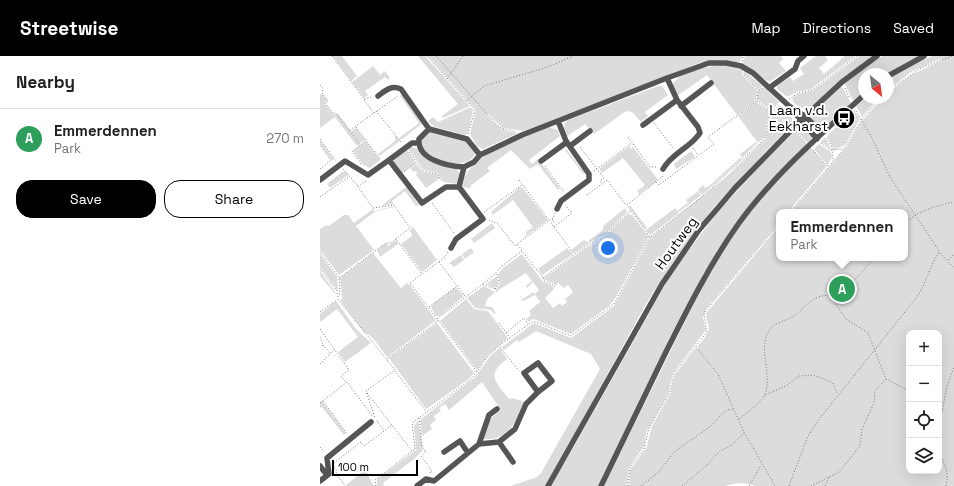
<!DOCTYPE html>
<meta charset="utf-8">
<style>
:root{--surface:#fff;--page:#f6f6f6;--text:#202124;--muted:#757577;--line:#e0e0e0;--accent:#000}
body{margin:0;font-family:"Space Grotesk",sans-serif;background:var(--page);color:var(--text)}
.controls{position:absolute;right:12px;bottom:12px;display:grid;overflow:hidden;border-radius:8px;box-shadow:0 4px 16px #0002}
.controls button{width:36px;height:36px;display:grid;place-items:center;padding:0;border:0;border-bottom:1px solid var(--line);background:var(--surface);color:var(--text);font:20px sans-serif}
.compass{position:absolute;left:538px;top:12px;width:36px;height:36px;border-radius:50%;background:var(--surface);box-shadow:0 4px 16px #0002;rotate:151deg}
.scale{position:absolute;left:12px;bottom:10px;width:86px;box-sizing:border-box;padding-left:4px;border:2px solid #000;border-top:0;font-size:11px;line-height:14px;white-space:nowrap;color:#000;-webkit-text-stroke:3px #fff;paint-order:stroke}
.you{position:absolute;left:288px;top:192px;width:14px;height:14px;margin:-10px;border:3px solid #fff;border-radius:50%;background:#1a73e8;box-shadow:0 0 0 6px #1a73e833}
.badge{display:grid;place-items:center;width:26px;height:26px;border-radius:50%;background:var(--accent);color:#fff;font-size:13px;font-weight:700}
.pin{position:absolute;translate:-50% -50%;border:2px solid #fff;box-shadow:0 1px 4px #0006}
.popup{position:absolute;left:456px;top:153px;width:132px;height:52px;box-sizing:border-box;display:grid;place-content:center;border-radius:8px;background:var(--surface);filter:drop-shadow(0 1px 3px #0005);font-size:13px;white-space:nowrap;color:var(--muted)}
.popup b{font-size:15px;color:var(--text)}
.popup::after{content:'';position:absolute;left:50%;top:100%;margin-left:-8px;border:8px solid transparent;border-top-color:var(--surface)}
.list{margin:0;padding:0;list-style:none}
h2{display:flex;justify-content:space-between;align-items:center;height:52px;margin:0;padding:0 16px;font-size:17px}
h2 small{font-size:13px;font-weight:400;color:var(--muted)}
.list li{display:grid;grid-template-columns:26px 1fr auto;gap:12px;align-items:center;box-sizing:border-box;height:60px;padding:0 16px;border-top:1px solid var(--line)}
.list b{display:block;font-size:15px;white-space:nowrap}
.list p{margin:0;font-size:13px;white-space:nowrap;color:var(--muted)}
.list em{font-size:13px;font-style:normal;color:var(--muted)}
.actions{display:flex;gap:8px;padding:12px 16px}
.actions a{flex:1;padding:9px 0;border:1px solid var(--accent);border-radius:16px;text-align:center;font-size:14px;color:var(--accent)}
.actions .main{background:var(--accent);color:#fff}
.icon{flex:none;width:22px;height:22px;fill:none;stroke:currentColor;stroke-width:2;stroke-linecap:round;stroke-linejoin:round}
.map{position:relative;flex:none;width:634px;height:430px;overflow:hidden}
header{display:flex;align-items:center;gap:24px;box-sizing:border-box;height:56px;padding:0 20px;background:var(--accent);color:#fff}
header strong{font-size:19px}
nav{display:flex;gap:22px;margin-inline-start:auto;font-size:14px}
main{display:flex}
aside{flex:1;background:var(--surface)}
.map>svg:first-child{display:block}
.green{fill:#dcdcdc;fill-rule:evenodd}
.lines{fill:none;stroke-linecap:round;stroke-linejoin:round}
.path{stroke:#777;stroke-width:1;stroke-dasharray:1 2;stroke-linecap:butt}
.minor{stroke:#555;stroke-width:5.5}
.labels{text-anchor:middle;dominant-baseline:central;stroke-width:4;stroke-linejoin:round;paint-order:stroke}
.poi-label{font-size:14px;fill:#000;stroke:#fff;text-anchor:end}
.street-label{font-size:14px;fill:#000;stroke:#fff}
</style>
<header>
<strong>Streetwise</strong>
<nav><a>Map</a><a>Directions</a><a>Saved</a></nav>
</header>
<main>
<aside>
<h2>Nearby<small></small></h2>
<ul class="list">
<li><span class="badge" style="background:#2e9e5b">A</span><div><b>Emmerdennen</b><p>Park</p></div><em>270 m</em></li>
</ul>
<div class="actions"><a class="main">Save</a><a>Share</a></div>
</aside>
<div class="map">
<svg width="634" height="430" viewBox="0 0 634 430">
<rect width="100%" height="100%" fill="#fff"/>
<path class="green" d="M13 0H22L37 20 31 25Z
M98 0H105L150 50 123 62 122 60 138 48Z
M108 0H422L419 7 403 4 379 7 204 75 183 72 168 58 167 59C176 70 183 76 198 77L163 93 157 90 150 78 156 54Z
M425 0H461L463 3 459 7 466 15 449 26 422 8Z
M496 0H505L508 4 499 12 504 18 524 1V0H535L491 33 479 35 467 41 457 33V30L469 20 473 25 484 18 480 12Z
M539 0H554L490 52H481L473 46 472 42 480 37 492 35Z
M563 0H598L566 18H544V35L533 45 524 26 554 4Z
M613 0H634V430H435C424 426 416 427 405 430H309L310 414 326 393 332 370 351 336 355 318 375 293H378V290C382 285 388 279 389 272 389 266 384 262 387 256L459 170V202H585V156H471L527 90 540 67 563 42H568V37L591 19 623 4 620 3 591 16 568 34V24L600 5ZM589 277H619V415H589Z
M402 9 422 14V18L437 35 436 45 417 59 387 19 357 40 353 29C356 16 390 10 402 9Z
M53 10 60 19 65 15 70 22 68 24 65 21 45 35 48 39 44 42 32 26Z
M424 15 443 30 438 34 423 17Z
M521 29 531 47 504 72H500L490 60Z
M338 30H342L348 39 325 56 328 60 321 66 312 56 306 55 274 78 265 68 246 81 243 73 246 65Z
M444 31 459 46 452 54 437 44 438 35Z
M0 38H2L7 44 5 48 14 59 18 58 40 88 37 90 15 61 0 72Z
M82 38 103 67 81 84 79 82 99 67 80 40Z
M545 42H559L542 61 536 50Z
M436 46 450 55 445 80 438 87 418 60Z
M151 51 153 54 148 77 145 79 115 71 108 65 113 61 118 66Z
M460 51 465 52 472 61V70L454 56Z
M534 54 540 63 525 89 514 94 507 80Z
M453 57 470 71 443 98V99L394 151 353 206 326 248 226 430H191L217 421 221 417 280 313 271 298 216 275 199 286 197 284 184 294 182 291 214 267 251 282 294 250 331 181 405 122 445 83Z
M480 69 492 81 489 88 474 73Z
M229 71 238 74 240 80 209 104 212 108 218 103 240 132 238 134 218 108 210 113 191 94 167 112 170 115 150 130 151 132 143 131C142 100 206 81 229 71Z
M36 72 45 84 40 87 31 75Z
M473 74 488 89 466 110 383 218 278 430H230L251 396 353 215 397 157Z
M111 76 145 84 155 97 154 100C145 114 110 105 103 92 101 89 102 86 102 82Z
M76 80 80 85 59 100 58 98 76 84 74 81Z
M505 81 512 94 501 86Z
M0 84 13 102 10 104 0 90Z
M46 85 60 104 50 112 43 109 33 95Z
M436 86 437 87 422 102 420 98Z
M499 88 511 96 512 101 508 109 494 93Z
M309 90 311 93 313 91 338 124 319 138 317 135 325 129 303 102 282 117 279 113Z
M92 91 98 93 106 103 137 113 140 119 137 128 124 126 117 117 104 114 87 92Z
M490 91 507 110 468 156H459V167L386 253 383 262 386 274 353 317 349 336 326 377 325 389 309 412 307 430H284L387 221 417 173 440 142Z
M86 93 96 107 81 118 73 104Z
M246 93 265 117 263 118 245 94Z
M371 95 375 101 356 113 354 108Z
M420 102 422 103 382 139 378 134 383 129 385 132 389 130Z
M96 108 103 116 116 118 120 122 106 132 96 119 97 117 96 115 93 116 91 112Z
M22 116H26L28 119 10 132 7 128Z
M86 131 99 149 96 150 85 135 72 145 74 148 61 150Z
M200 131 203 132 212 144 211 145H213L228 164 202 183 207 178 206 176 213 171 193 144 173 159 171 156Z
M378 135 381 139 359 156 358 154 368 147 366 144Z
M310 149 327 172 325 173 309 151Z
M74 150V151L56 155 36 170 54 194 19 219 0 194V173L6 169 9 170 24 159H28L34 167 53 153 54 155Z
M305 152 307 156 285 178 270 187 268 185 283 174V170Z
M355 152 359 157 330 179 326 174Z
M308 158 312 159 329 181 296 241 289 250 251 278 213 263 209 266 206 263 211 259 209 255 220 246 215 239 203 245 199 239 203 243 213 236 215 238 219 234 213 226 207 232 206 230 212 225 206 217 177 235 176 233 180 227 178 218 183 212 202 198 223 226 232 229 234 233 225 242 233 252 240 247 242 250 247 246 245 243 253 236 248 229 244 232 238 227 235 230 233 227 223 223 265 192 279 185Z
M172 167 175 172 154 187 151 183Z
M93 171 117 204 102 216 81 188 92 180 90 174Z
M76 184 78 188 60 201 57 194 66 187 68 190Z
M264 184 269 187 254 197 251 194Z
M151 192 154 196 145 203 142 198Z
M247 192 253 198 222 219 218 213Z
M53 197 81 232 87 227 90 229 116 264 68 301H67L53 282 43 275 20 244 22 243 20 222Z
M0 198 17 221 18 235 0 211Z
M141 199 144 204 134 211 129 207Z
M0 215 15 236 16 239 0 220Z
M177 220 178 227 175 232 166 228Z
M164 230 175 236 167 243 165 250 172 251 176 257 174 258 171 254 155 252 147 242Z
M136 231 144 240 120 260H116L111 252 113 248Z
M146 243 154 253 168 255 188 282 169 298 158 313H156L120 265Z
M16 245 36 273 51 287 25 306 18 296 38 281 17 253 0 266V258Z
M117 267 154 317 149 323 106 353 69 302Z
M180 292 187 303C165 319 176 326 189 343L193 342 204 346C195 367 189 385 162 383L169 364 181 354 162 326 129 354 125 348 119 352 121 355 114 360 116 364 110 369 112 373 102 380 100 364 155 321 171 299Z
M2 345 26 377 24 379 2 351 0 352V347Z
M98 364 103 394 94 403 63 427 64 430H57V423L96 394 94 370Z
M45 414 54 430H27L26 429Z"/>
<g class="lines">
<path class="path" d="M12 0 44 43 53 41
M107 0 155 54 148 78
M116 0 175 67 181 72 195 76
M422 5 423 0
M424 19 438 35
M127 23 143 0
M0 29 3 33 2 37 8 45 6 48 14 58 16 57 40 88
M442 32 438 35 437 45 469 68
M525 32 530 43
M568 35 601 12 633 0
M469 43 480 36 492 34 537 0
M44 44 54 57
M146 45 164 30 228 11 253 0
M56 55 82 87
M536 55 551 80 570 121 619 195
M334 67 354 93
M36 71 60 103
M30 74 78 40
M476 76 485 86
M308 81 330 111H337
M507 82 512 91 513 105
M0 83 16 105
M501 87 510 94 523 93
M260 91 284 122 280 125 282 127
M373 92 378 99
M493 94 508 110
M89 96 103 115 117 118 123 126
M41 108 32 95 46 85
M225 110 244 136
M0 113 14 102
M23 113 38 130
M274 115 312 87
M84 116 96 107
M343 120 307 149 330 181 383 140 442 85 446 79 450 58 460 49
M199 124 229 164
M46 125 38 131 53 152 74 149 90 172 76 183
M336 126 339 129 394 88 388 81 437 45
M267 139 287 124 306 149
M0 141 30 120
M112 147 134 177
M164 156 202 129
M470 156 524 93 542 63 561 42
M232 163 234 165 231 167 254 198
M169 164 178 168 195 190 198 188
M585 167C599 154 616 150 634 146
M234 171 252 157 245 149
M202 194 197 188 234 161 235 157
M0 196 19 222 20 238 18 239
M128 196 125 201 90 227 157 316
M628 204 634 198
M119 206 145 240
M0 213 17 235 18 243 75 314 46 335 55 362
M19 222 66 187H71L76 183 102 218
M223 222 224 225 232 228 235 231
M163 228 175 233 178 237
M175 233 179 226 177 218
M511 241 526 263 548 277 566 323 589 335
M109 251 137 230
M0 256 17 244
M117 263 173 220 182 210 202 195 223 222 264 191 280 183 310 155
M179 267 190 282
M0 273 29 314 21 320 26 326
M186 277 204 262 208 268
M0 281 3 289 0 291
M3 289 10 297
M180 291 199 315
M376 291 398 318 424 376 455 430
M67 303 118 265
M0 308 14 294
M75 315 106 355
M47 337 92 395
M445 339 466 330 479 320 494 319 513 327 517 338
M3 345 28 379
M0 347 27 326 53 361
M619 352 623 354
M99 362 102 391 106 396 101 400 112 415 110 416 111 418
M419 363C426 357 442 347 445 338 453 318 436 290 451 272 456 266 465 265 472 261 481 256 487 246 496 242 503 238 510 241 517 237 532 229 543 215 554 202
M57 365 64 375
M619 371 627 330 634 311
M0 391 4 396
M619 398C626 409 629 417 626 430
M14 407 41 386 44 390 72 369
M14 411 17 415 16 417 25 430
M56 430 55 424 95 393 92 367 150 324C158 316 163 305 171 297 183 286 198 276 212 266H216L251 280 294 248 330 181
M308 430 310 412 324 394 329 372 351 334 354 317 387 276 384 258 386 254 459 168
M321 430 339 416 354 396 391 370 401 359 407 354 414 353
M362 430 386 410 400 395 412 389 424 377
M429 430 441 409
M469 430 488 380 500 362 597 241C606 227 610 210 619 196L634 212
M491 430 519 416 536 395 540 390 542 373 554 347 555 335 566 323
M505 430 510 420"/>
<path class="minor" d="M568 20 604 0
M449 32 475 13 478 5 484 0
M58 40C66 34 71 29 81 33L109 73
M361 50 391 27
M469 50 485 60 502 77
M323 69 357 44
M250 90 270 75
M160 99 147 83 109 73 99 83C97 104 128 110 144 111L154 106 160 99 202 79 347 22 389 7H406L421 10 433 17 469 50 497 83
M69 104 92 87H98
M221 105 247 86
M343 113C352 97 370 92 380 77L378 71 357 44 347 22
M0 124 25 105 48 119 69 104 102 147 126 131H139L163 163 136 183 131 192
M139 131 144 111
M237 153 241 145 269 124V118L246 85 238 65
M179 386 193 406
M159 388 169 359 177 353
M124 396 140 385 148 397
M0 410 7 419
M0 425 9 418 7 402 51 366
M97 430 106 423 114 425 159 388 179 386 195 373 206 348 218 336 232 325 218 307 204 317 218 336
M228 430 342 228 379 174 415 132 480 65 522 26 557 0
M281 430C302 387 322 345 343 302 366 256 389 209 419 167 454 119 500 79 544 39"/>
</g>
<defs>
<g id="bus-disc" transform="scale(1.15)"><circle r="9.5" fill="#000" stroke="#fff"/><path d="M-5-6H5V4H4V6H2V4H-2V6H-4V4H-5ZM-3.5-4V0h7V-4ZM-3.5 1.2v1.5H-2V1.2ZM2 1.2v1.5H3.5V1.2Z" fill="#fff"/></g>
</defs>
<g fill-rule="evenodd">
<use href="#bus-disc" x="524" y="62"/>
</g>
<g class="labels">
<g class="poi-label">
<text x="508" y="54">Laan v.d.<tspan x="508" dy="16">Eekharst</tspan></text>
</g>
<g class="street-label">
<text transform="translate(356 187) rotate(-54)">Houtweg</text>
</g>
</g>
</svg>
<div class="controls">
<button>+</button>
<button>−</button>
<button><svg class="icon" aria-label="locate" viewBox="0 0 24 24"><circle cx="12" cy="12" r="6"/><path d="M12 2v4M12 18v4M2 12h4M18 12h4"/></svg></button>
<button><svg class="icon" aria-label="layers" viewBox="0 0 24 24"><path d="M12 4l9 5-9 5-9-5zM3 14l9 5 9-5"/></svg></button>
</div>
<svg class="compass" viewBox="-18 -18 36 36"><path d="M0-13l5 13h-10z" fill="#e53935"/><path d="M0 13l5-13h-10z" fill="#757577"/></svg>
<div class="scale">100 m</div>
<div class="you"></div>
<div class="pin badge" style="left:522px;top:233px;background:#2e9e5b">A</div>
<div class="popup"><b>Emmerdennen</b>Park</div>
</div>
</main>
